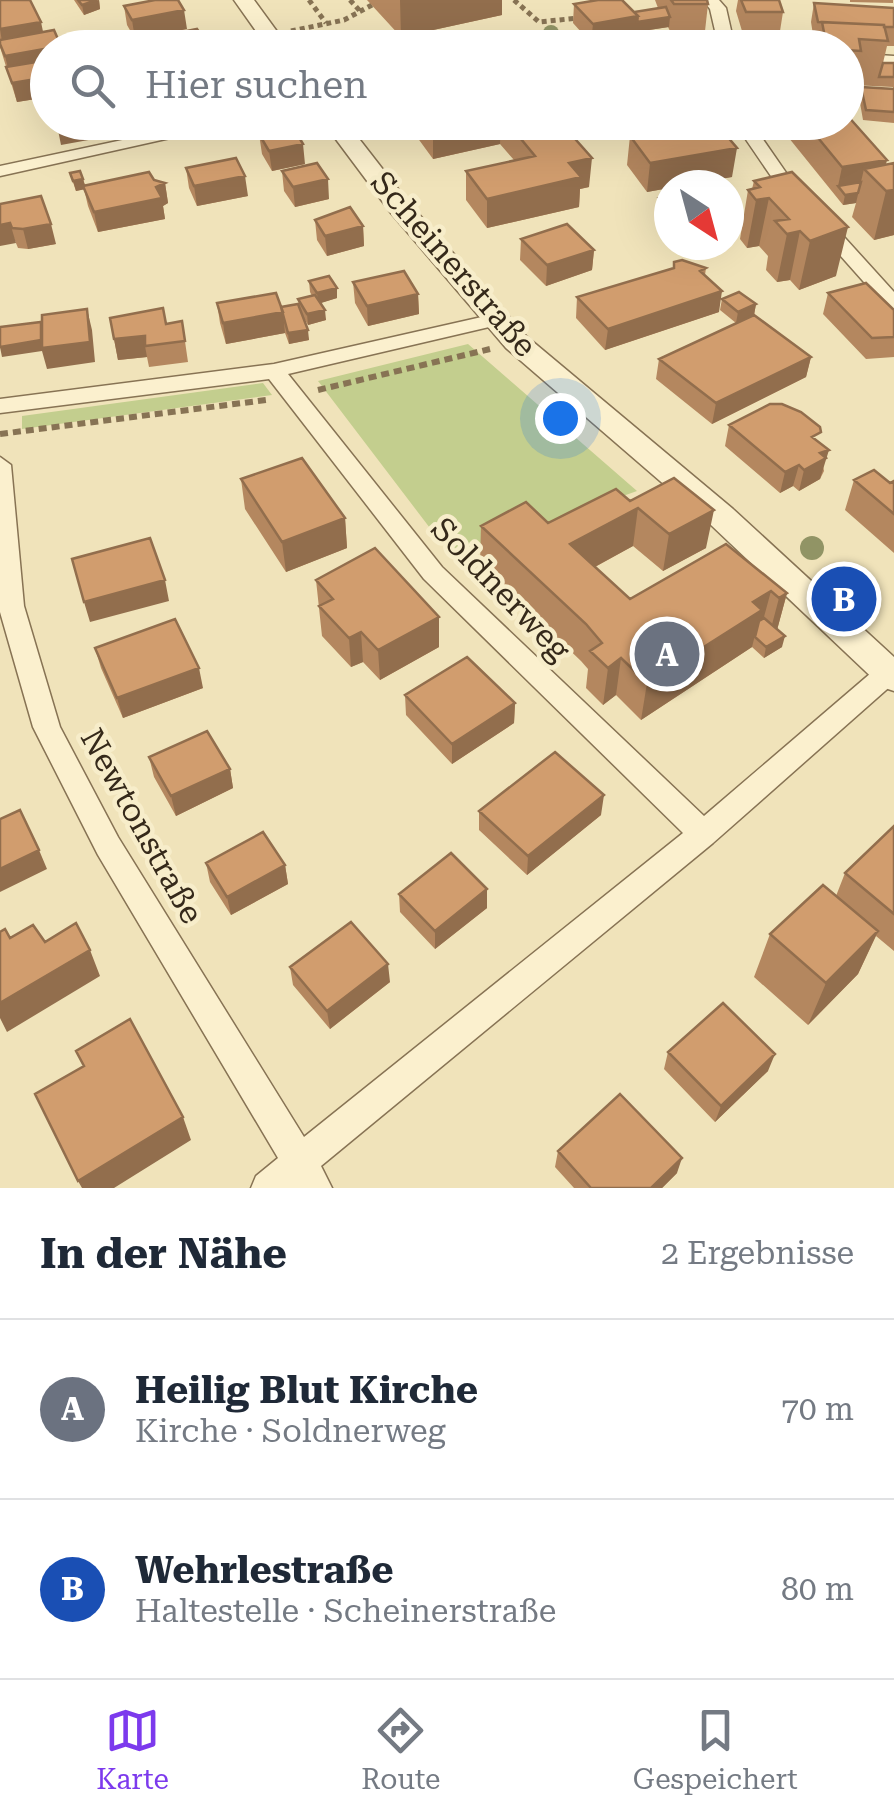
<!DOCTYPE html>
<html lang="de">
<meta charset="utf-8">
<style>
:root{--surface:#fff;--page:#f2f2f3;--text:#1f2937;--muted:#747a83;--line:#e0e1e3;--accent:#7c3aed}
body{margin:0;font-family:"Roboto Serif",serif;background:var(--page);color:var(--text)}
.compass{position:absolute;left:654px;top:170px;width:90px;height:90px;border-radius:50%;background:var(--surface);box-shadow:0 10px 40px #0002;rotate:144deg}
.you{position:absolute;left:560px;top:418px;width:35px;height:35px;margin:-25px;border:8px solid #fff;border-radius:50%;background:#1a73e8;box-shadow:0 0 0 15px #1a73e833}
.badge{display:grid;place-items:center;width:65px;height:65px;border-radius:50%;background:var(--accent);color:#fff;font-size:32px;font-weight:700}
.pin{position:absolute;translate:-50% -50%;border:5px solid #fff;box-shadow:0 2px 10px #0006}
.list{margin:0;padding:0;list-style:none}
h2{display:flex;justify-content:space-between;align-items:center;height:130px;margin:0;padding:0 40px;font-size:42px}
h2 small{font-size:32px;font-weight:400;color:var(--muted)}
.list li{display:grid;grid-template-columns:65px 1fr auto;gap:30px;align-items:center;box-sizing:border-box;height:180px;padding:0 40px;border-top:2px solid var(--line)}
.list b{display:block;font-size:38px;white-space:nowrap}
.list p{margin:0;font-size:32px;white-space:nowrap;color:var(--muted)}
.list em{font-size:32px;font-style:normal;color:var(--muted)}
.icon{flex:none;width:55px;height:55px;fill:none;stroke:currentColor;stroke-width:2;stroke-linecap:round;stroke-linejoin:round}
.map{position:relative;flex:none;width:894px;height:1188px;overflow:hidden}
.search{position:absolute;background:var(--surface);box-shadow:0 10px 40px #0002;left:30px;right:30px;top:30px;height:110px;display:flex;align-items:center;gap:25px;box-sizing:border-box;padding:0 35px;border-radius:55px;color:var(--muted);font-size:38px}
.sheet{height:490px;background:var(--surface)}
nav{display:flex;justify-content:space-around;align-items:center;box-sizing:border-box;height:140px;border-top:2px solid var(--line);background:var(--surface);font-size:28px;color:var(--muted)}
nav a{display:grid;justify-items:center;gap:5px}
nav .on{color:var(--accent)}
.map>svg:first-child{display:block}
.green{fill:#c3ce8e}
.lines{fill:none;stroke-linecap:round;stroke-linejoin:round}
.minor-casing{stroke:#877354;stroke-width:3}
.tertiary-casing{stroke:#877354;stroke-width:3}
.path-far1{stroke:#877354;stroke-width:5;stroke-dasharray:5 4;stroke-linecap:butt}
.path{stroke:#877354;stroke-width:6;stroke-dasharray:8 5;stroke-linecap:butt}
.minor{fill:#fbf0ce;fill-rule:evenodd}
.tertiary{fill:#fbf0ce;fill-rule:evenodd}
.tree{fill:#919465}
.wall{fill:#b4875f}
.shaded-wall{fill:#926e4d}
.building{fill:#d19d6e;stroke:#926e4d;stroke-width:2.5}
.labels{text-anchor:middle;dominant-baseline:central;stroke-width:9;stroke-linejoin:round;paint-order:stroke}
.street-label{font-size:32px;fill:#35291a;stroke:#f7edca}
</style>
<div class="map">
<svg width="894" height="1188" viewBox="0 0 894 1188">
<rect width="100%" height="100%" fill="#f0e3ba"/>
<path class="green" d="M468 344 637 491 452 557 318 381Z
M263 383 272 395 22 429V416Z"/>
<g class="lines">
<g class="minor-casing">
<path id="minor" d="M703 0H719L726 8 735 48H719L710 9Z
M846 53 894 56V66L846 63Z
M207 122H242L0 176V166Z
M734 122H751L787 174 894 292V310L887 308 775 182Z
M495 314 502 316V324L288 374 442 567 704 816 885 661 894 658V683L713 843 321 1166 332 1188H251L256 1176 278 1158 98 855 33 727 0 612V457L11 465 24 606 60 727 118 837 304 1137 683 833 424 579 269 379 0 413V399L274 364Z"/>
</g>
<g class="tertiary-casing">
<path id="tertiary" d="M234 0H254L289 48H268Z
M323 122H346L409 203 526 336 733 509 894 657V691L882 687 711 525 506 348 391 213Z"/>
</g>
<path class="path-far1" d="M309 0 326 23
M350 0 360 11
M514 0 539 22 578 18
M291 31 344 20 372 5"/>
<path class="path" d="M318 390 490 349
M0 434 266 400"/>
<use href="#minor" class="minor"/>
<use href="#tertiary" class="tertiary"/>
</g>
<g class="tree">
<circle cx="551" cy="33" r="8"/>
<circle cx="812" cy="548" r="12"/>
<circle cx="828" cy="580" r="12"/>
</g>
<path class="wall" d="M0 0 43 32 48 48V97L17 102 0 47Z
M74 0H99L100 9 84 15Z
M367 0H502V15L401 37Z
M655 0H707L708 4 705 31H670L668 27 636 32V35L591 43 573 23 574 4 634 12 658 8Z
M738 0H779L783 12 780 31H742L736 11Z
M850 0H893V3L850 2Z
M814 3 894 8V46H887L883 63H894V123L863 120 859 97 861 87 893 89V87L853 85 851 97H846V48H817L818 42 814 41 811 22Z
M124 6 187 29 135 39 127 25Z
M406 122H560L589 187 580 189 579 207 487 228 466 200V171L514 160 500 144 433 159Z
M649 122H704L732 177 669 185V188L647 192 627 165 630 136 656 132Z
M776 122H846L886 165 894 163V235L874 240 852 217 856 203 843 205Z
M259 134 305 164 272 171 262 154Z
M186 168 248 196 197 206 189 188Z
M282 171 329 199 295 207 284 191Z
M792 172 836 276 799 290 790 280 777 282 766 270 768 256 759 246 747 248 740 239 748 190 752 189 754 181Z
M70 173 83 179 85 185 154 180 165 183 168 203 163 206 165 219 98 232 88 206 84 189 76 191Z
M669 195V230L657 218 659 198Z
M0 204 56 244 28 249 18 248Z
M315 220 363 226 364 246 327 256 317 240Z
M521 239 594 250 592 270 546 286 520 260Z
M674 262 706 268 705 275 719 312 605 350 576 318 577 297 673 269Z
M309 281 337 288V298L320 303 326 320 308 325 302 315 309 340 289 344 285 333 226 344 220 323 217 303 281 307 299 305 298 299 312 296 310 292Z
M353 282 418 294 419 314 368 326 355 303Z
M828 293 894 310V357L866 359 823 314Z
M722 299 756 304 754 315 736 323 720 310Z
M182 321 188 362 149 367 147 357 118 360 114 339 166 324Z
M811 357 806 377 712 424 656 379 659 359Z
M729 425 818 441 824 471 820 479 799 491 793 486 780 493 725 446Z
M241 479 345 518 347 548 286 572 245 509Z
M854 480 890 483 894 481V553L845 510Z
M630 501 706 548 663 571 633 546 595 567 630 599 726 544 787 593 777 630 782 647 764 658 752 647 641 720 616 695 603 705 586 688 588 669 581 661 480 564 481 526 548 523Z
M316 580 439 617V647L380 680 363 662 351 667 322 636Z
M95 648 203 688 123 718 101 668Z
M405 695 515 703 514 723 452 764 406 715Z
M149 757 230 769 233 788 176 816 154 777Z
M479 811 601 815 527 875 479 830Z
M894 826V951L876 936 858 974 808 1025 754 977 770 934 836 896 845 873Z
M206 863 285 865 288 884 231 915 210 882Z
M487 889V908L435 949 400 912 399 894Z
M290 967 390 982 330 1029 293 985Z
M668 1052 768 1071 715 1122 664 1069Z
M558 1151 677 1173 662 1188H574L555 1167Z"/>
<path class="shaded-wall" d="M99 0 100 9 84 15 82 5Z
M400 0H502V15L401 37Z
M184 10 187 29 135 39 132 20Z
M638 16 670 17 669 27 636 32V35L591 43 593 24Z
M41 22 45 41 3 48 0 29Z
M48 49V69L10 76 5 56Z
M48 77V97L17 102 12 83Z
M70 122H102L105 137 61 145 57 125Z
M470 122H501L500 144 433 159V130Z
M569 122H588L569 126Z
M659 122H704L703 129 658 135Z
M303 144 305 164 272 171 269 151Z
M737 148 732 177 687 185H669V188L647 192 650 163Z
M592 158 589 187 580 189 579 207 487 228V199L569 163Z
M887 160 881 186 864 169 856 203 843 205 845 195 838 186 836 196 842 167Z
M245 176 248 196 197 206 194 186Z
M83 179 86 189 76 191 73 181Z
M328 179 329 199 295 207 293 187Z
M165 183 168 203 163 206 165 219 98 232 94 212Z
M894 190V235L874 240 886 191Z
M769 198 759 246 747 248 756 200Z
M10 223 16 243 0 246V225Z
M51 224 56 244 28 249 23 229Z
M363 226 364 246 327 256 325 236Z
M848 227 836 276 799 290 810 241Z
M800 231 790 280 777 282 787 234Z
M594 250 592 270 546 286 547 265Z
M337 288V298L318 304 317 293Z
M722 291 719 312 605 350 608 329Z
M418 294 419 314 368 326 367 306Z
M756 304 754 315 736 323 738 312Z
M87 309 92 330 95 362 47 369 42 351 2 357 0 347Z
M325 310 326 320 308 325 307 314Z
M283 312 285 333 226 344 223 323Z
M308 330 309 340 289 344 288 333Z
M145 336V346L147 357 118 360 114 339Z
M811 357 806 377 712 424 716 403Z
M829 450 820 479 799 491 804 470 820 453Z
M799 465 793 486 780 493 785 472Z
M638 508 633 546 567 582 570 544Z
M714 510 706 548 663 571 669 534Z
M345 518 347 548 286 572 282 542Z
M165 580 169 601 90 622 84 602Z
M771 591 761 628 756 631 752 647 641 720 647 683 753 602Z
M787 593 777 630 769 636 779 598Z
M439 617V647L380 680 378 650Z
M361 632 363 662 351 667 349 638Z
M785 636 782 647 764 658 766 647Z
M621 658 616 695 603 705 608 668Z
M199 668 203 688 123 718 117 698Z
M515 703 514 723 452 764V744Z
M230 769 233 788 176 816 171 796Z
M604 795 601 815 527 875 528 856Z
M39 850 47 869 0 892V869Z
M285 865 288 884 231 915 227 897Z
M487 889V908L435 949V931Z
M878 931 858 974 808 1025 826 983Z
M90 950 100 976 7 1032 0 1018V1003Z
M388 964 390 982 330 1029 327 1011Z
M775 1054 768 1071 715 1122 721 1106Z
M183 1117 191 1140 114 1188H82L78 1181Z
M682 1158 677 1173 662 1188H651Z"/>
<path class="building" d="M0 0H30L41 22 0 29Z
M78 0H97L82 5Z
M155 0H178L184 10 132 20 124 6Z
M598 0H622L638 16 593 24 574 4Z
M671 0H707L708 4H674Z
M741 0H779L783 12H746Z
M814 3 894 8V27H884V25L818 22Z
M666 7 670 17 637 22 638 16 634 12Z
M822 22 884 25 888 41 859 39 861 51 846 50V48H827Z
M197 29 210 47 142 48 138 41Z
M54 30 61 46 5 56 0 44V40Z
M48 60V77L12 83 6 67Z
M883 63H894V77H879Z
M861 87 894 89V112L866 110Z
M846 114 887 160 842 167 805 122H846Z
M427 122H470L433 130Z
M507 122H560L592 158 569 163 581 177 487 199 466 171 535 156Z
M715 122 737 148 650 163 630 136Z
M293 127 303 144 269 151 259 134Z
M236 158 245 176 194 186 186 168Z
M317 163 328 179 293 187 282 171Z
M894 163V190L886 191 864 169Z
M80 171 83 179 73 181 70 173Z
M149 172 154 180 165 183 156 187 162 198 94 212 83 186Z
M792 172 848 227 810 241 800 231 787 234 775 221 789 219 769 198 756 200 748 190 760 187 754 181Z
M861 182 858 193 845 195 838 186Z
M669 195V207L659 198Z
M41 196 51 224 23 229 12 228 10 223 0 225V204Z
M350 207 363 226 325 236 315 220Z
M567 224 594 250 547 265 521 239Z
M682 260 706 268 700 271 722 291 608 329 577 297 674 268V262Z
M404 271 418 294 367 306 353 282Z
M329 276 337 288 317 293 309 281Z
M866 283 894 310V337L872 338 828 293Z
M739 292 756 304 738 312 722 299Z
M276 293 283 312 223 323 217 303Z
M315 295 325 310 307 314 298 299Z
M298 304 308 330 288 333 281 307Z
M163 308 166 324 182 321 185 341 145 346V336L114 339 110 318Z
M87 309 90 342 42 348V315Z
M754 315 811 357 716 403 659 359Z
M41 322V340L0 347V327Z
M770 404H782L801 412 820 427 821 432 812 437 829 450 820 453 826 458 804 470 799 465 785 472 729 425Z
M302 458 345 518 282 542 241 479Z
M874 470 890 483 894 481V514L854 480Z
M674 478 714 510 669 534 638 508 570 544 630 599 726 544 787 593 779 598 771 591 753 602 762 610 647 683 621 658 608 668 590 651 602 643 586 624 481 526 526 502 548 523 616 489 630 501Z
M150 538 165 580 84 602 72 559Z
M375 548 439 617 378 650 361 632 349 638 319 606 333 599 316 580Z
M764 618 785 636 766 647 755 637 759 621Z
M175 619 199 668 117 698 95 648Z
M467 657 515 703 452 744 405 695Z
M207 731 230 769 171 796 149 757Z
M555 752 604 795 528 856 479 811Z
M20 810 39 850 0 869V819Z
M894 826V914L845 873Z
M263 832 285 865 227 897 206 863Z
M451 853 487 889 435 931 399 894Z
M823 885 878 931 826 983 770 934Z
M351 922 388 964 327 1011 290 967Z
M76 923 90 950 0 1003V932L5 929 10 938 33 925 45 942Z
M723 1003 775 1054 721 1106 668 1052Z
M130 1019 183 1117 78 1181 35 1094 84 1066 76 1051Z
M620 1094 682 1158 651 1188H591L558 1151Z"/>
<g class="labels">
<g class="street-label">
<text transform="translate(454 264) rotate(49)">Scheinerstraße</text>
<text transform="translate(501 589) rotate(46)">Soldnerweg</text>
<text transform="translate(142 826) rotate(61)">Newtonstraße</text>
</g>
</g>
</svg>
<svg class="compass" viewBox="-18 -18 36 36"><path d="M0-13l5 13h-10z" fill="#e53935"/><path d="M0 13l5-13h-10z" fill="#747a83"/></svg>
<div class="you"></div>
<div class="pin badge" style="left:667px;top:654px;background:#6b7280">A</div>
<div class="pin badge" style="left:844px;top:599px;background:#1a4fb4">B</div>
<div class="search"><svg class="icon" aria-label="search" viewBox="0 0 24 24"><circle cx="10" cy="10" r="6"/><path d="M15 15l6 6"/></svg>Hier suchen</div>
</div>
<section class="sheet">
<h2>In der Nähe<small>2 Ergebnisse</small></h2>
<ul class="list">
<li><span class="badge" style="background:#6b7280">A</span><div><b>Heilig Blut Kirche</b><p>Kirche · Soldnerweg</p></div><em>70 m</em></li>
<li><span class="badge" style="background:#1a4fb4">B</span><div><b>Wehrlestraße</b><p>Haltestelle · Scheinerstraße</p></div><em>80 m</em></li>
</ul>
</section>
<nav>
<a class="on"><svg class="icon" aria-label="map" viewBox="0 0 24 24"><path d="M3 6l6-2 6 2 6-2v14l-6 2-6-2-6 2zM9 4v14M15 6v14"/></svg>Karte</a>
<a><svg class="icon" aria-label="directions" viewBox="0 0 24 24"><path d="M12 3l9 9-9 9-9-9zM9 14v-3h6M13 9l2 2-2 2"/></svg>Route</a>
<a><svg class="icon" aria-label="saved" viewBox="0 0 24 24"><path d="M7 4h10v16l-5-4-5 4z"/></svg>Gespeichert</a>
</nav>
